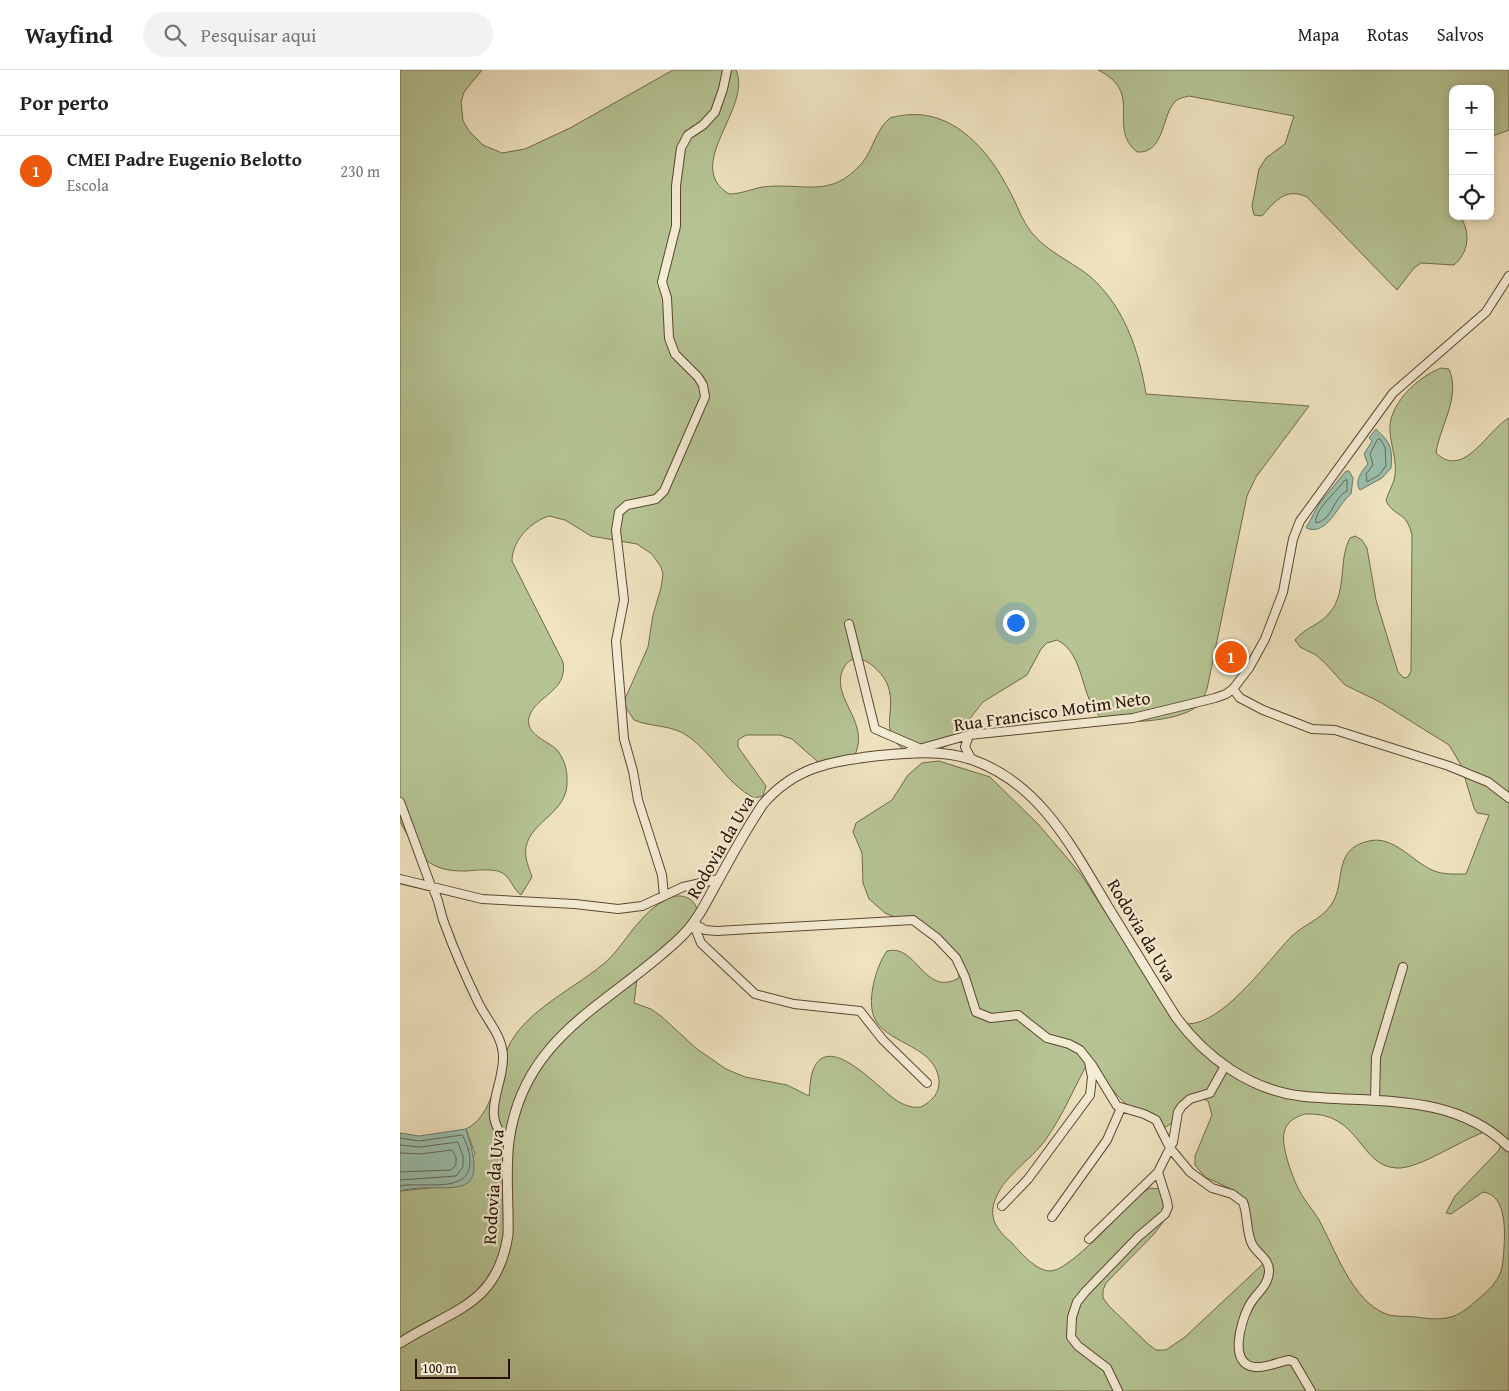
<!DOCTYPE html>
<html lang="pt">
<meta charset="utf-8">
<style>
:root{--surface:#fff;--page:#f2f2f2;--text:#222;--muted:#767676;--line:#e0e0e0;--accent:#ea580c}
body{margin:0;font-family:"Gentium Book Plus",serif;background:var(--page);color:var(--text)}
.controls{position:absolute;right:15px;top:15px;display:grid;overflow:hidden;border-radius:10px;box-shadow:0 2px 8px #0003}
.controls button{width:45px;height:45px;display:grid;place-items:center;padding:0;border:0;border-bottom:1px solid var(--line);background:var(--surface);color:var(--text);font:25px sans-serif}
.scale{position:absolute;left:15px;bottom:12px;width:95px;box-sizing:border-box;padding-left:5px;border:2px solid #291100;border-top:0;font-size:14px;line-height:18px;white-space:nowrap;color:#291100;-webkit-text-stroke:4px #f5edd6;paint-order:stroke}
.you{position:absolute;left:615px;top:552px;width:18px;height:18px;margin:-12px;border:4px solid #fff;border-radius:50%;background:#1a73e8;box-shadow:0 0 0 8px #1a73e833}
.badge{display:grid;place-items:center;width:32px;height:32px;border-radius:50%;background:var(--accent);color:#fff;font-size:16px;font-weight:700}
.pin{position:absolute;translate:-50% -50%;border:2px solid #fff;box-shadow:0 1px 5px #0006}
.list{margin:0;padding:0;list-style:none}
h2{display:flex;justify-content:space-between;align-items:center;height:65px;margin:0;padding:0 20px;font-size:21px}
h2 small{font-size:16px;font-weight:400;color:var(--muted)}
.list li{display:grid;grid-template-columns:32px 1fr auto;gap:15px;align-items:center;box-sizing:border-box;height:70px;padding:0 20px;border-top:1px solid var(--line)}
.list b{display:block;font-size:19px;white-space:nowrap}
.list p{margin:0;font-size:16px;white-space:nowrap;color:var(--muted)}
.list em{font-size:16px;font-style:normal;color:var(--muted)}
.icon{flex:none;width:28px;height:28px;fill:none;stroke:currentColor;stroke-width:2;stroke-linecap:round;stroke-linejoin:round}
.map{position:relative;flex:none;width:1109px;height:1321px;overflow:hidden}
header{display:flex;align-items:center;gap:30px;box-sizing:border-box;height:70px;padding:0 25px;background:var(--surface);border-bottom:1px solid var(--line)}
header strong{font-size:24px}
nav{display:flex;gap:28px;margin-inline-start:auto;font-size:18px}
.search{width:350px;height:45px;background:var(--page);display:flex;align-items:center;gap:12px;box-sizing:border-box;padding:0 18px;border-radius:28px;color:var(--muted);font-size:19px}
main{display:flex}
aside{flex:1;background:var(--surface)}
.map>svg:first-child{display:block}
.green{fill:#b6c494;stroke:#706a4a;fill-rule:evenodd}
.water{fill:#9bbfad;stroke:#6d7968}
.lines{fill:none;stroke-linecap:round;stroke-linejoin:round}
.shore{stroke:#626856;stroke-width:1}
.minor-casing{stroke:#5a4630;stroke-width:10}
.tertiary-casing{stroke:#5a4630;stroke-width:11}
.minor{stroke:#f5edd6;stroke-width:8}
.tertiary{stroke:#f5edd6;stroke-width:9}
.labels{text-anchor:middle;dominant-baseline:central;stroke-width:4.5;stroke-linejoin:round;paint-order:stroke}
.street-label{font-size:18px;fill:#291100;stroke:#f5edd6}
</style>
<header>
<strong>Wayfind</strong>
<div class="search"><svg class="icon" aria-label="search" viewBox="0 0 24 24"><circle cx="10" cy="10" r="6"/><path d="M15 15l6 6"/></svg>Pesquisar aqui</div>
<nav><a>Mapa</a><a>Rotas</a><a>Salvos</a></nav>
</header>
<main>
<aside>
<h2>Por perto<small></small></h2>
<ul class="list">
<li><span class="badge">1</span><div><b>CMEI Padre Eugenio Belotto</b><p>Escola</p></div><em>230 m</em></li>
</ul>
</aside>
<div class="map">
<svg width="1109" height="1321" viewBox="0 0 1109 1321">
<rect width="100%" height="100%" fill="#efe3c0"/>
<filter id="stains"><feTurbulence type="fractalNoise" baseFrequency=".004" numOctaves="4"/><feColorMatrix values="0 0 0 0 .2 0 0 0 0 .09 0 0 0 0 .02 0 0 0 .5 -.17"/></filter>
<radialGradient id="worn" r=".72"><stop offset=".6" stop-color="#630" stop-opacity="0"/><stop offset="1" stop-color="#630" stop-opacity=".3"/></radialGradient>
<path class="green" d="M0 0H82L64 22 61 32 63 51 69 61 83 75 102 83 125 79 170 58 273 0H336C353 38 282 95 329 124 341 124 351 119 363 117 404 112 430 130 462 93 473 80 476 59 490 48 546 32 585 74 609 120 617 134 622 151 632 163 647 181 668 190 687 204 723 233 739 280 746 324L909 336 856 407 847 426 807 619C805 623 804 629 801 633 784 652 726 654 703 650 679 629 686 584 657 570L647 573 641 579 627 605 583 632 550 674 536 681 503 679C478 660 497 642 488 616 483 601 455 574 443 599 429 629 475 654 452 690L427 696 418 692 392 669 380 665H346L338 670V677L366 716 363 726 354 728C327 714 313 684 289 667 272 654 253 658 234 650L226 638 225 629 248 577 253 545 261 518 263 504 261 497 252 484 237 474 191 466 165 450 149 446C130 452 112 471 112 491L163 592C168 622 136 625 129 647 125 665 147 670 157 680 163 687 167 698 167 708 170 743 131 750 126 777 124 787 129 798 132 807L121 825C112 819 111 805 98 801 88 799 76 800 67 801 26 802 19 785 0 752Z
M698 0H1109V60L1090 67V19H1053V146H1060C1071 163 1069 182 1054 195L1021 193 1014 198 997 220 907 127C886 117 875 131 862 146L854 145 852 136 859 99 866 88 885 74 894 46 789 26C785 27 780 28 777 30 761 42 766 84 737 82 706 56 745 23 698 0Z
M1041 298 1049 299C1061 328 1040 355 1036 383 1064 410 1087 360 1109 348V1321H0V1121L30 1118 75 1084 66 1059C93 1046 96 1004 107 980 123 940 179 917 209 889 228 869 241 842 267 829 281 822 296 827 298 844L237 909 234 933 251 939 261 946 297 979 326 999 345 1007 387 1015 409 1026C410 1018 410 1008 413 1000 429 959 481 1022 499 1032 507 1036 512 1038 521 1037 532 1031 540 1023 539 1010 535 976 491 975 476 951 465 934 476 896 487 881 517 873 524 928 559 908L558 891 527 860 485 843 469 829 463 813 462 783 453 762 456 753 492 730 508 705 522 693 539 691 590 707 638 754 680 803 734 886 779 949 788 954C824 953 867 892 890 868 902 855 921 850 931 835 947 813 931 779 969 771 993 765 1012 791 1032 800 1043 805 1055 804 1066 804L1089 745 1077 743 1074 738 1061 695 1049 675 980 632 945 615 924 592 916 585 900 577 895 570C907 555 923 556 935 535 946 513 939 488 950 468L955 466 962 470 967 478 976 530 998 602 1004 608 1008 607 1011 601 1012 465C1006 440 995 448 986 431 988 422 994 414 995 405 997 391 991 376 990 362 987 336 1017 307 1041 298ZM690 989C707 1017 733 1048 766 1057 780 1048 786 1034 801 1028L808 1031 812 1045 795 1086V1095L805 1107 829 1118 837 1124 853 1174 864 1193 785 1267 766 1280H756L748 1274 709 1236 703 1228V1220L706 1213 755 1163 766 1148 765 1123 761 1119 750 1118 741 1124C724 1139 669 1202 650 1201 636 1201 620 1182 611 1172 599 1162 589 1150 594 1133 602 1106 631 1091 646 1069 664 1044 675 1015 690 989ZM905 1044C960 1041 959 1096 996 1098 1019 1100 1063 1068 1088 1061L1101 1074 1099 1080 1055 1126 1046 1143 1051 1144 1083 1122C1109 1125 1105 1168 1103 1190 1102 1212 1085 1223 1069 1237 1052 1251 1037 1250 1016 1247 1007 1246 994 1247 986 1244 952 1231 935 1179 919 1150 913 1140 905 1131 900 1122 893 1109 881 1077 884 1063 886 1052 895 1047 905 1044Z"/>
<path class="water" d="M976 359C989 372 993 375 991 398L982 408 960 420C954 412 962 400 968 394L964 384 972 371 969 368Z
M946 401H949L953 408 951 424C938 433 928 467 906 458L919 434Z
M66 1059C93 1141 46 1109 0 1121V1063L19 1066Z"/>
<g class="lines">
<path class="shore" d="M980 369 985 377 986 396 979 405 967 412 966 404 973 395 970 384 977 370Z
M947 410V421C933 427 933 450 916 453 914 439 937 422 944 411Z
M0 1068 19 1071 62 1065C67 1073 70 1083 70 1092 70 1125 22 1111 0 1116
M0 1075 20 1077 58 1072 63 1086V1097L56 1106 0 1110
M0 1083 20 1084 52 1080 56 1087V1095L51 1100 0 1102"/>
<g class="minor-casing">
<path id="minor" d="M449 554 475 659 519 678
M833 619 840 628 863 640 912 659 935 660 1049 696 1088 712 1109 728
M569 665 565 677 572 690
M508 682 569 665 733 648 815 628 826 624 833 619 849 598 865 569 883 522 893 469 900 451 993 323 1086 242 1109 206
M0 732 31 816C40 828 39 841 45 855 54 880 66 907 78 932 86 949 103 966 103 987 104 1017 78 1046 109 1072
M0 809 82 829 175 834 218 839 242 836 283 817 319 809
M264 826 262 805 238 730 233 701 224 669 216 571 224 530 216 460 219 442 227 435 256 429 264 421 305 327 303 315 298 307 275 284 269 268 267 228 262 212 276 156V116L281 78 288 65 303 55 315 42 323 19 327 0
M293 853 305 860 317 861 513 850 537 868 556 888 565 907 576 942 591 948 618 945 647 968 669 974 680 980 692 995 717 1036 744 1044 756 1050 770 1078 790 1102 812 1118 832 1124 843 1132C848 1145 846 1162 852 1174 857 1184 870 1189 869 1202 868 1218 854 1224 848 1238 841 1252 828 1295 855 1297 866 1298 878 1292 889 1290L894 1292 911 1321
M293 853 301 873 355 924 394 934 460 941 483 970 527 1013
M975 1030 976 987 1003 897
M602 1136 628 1109 690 1025 692 1007 689 992
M652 1147 707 1070 721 1038
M689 1169 758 1102 773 1072 778 1042 782 1036 790 1029 810 1023 825 996
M718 1321 707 1298 678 1276 671 1267 672 1247 677 1232 685 1222 738 1167 765 1144 768 1137 767 1131 758 1102"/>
</g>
<g class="tertiary-casing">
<path id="tertiary" d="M0 1273C52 1239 97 1236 108 1165 109 1134 105 1101 109 1071 124 962 214 933 282 866 299 849 308 828 319 809 333 783 347 758 363 734 395 697 429 692 475 686 507 683 541 679 573 690 641 714 673 779 708 837 731 874 753 911 776 947 805 987 850 1020 901 1026 973 1034 1052 1021 1109 1077"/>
</g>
<use href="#minor" class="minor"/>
<use href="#tertiary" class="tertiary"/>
</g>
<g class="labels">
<g class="street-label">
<text transform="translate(652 641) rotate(-8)">Rua Francisco Motim Neto</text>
<text transform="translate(320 777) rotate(-60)">Rodovia da Uva</text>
<text transform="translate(742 860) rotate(59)">Rodovia da Uva</text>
<text transform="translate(93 1117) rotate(-86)">Rodovia da Uva</text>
</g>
</g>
<rect width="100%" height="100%" filter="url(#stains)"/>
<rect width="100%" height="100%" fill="url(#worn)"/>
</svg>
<div class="controls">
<button>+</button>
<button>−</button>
<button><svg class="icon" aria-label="locate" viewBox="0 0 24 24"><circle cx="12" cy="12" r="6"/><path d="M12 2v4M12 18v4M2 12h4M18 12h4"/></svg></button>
</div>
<div class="scale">100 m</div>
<div class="you"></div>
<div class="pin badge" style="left:831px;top:587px">1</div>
</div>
</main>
